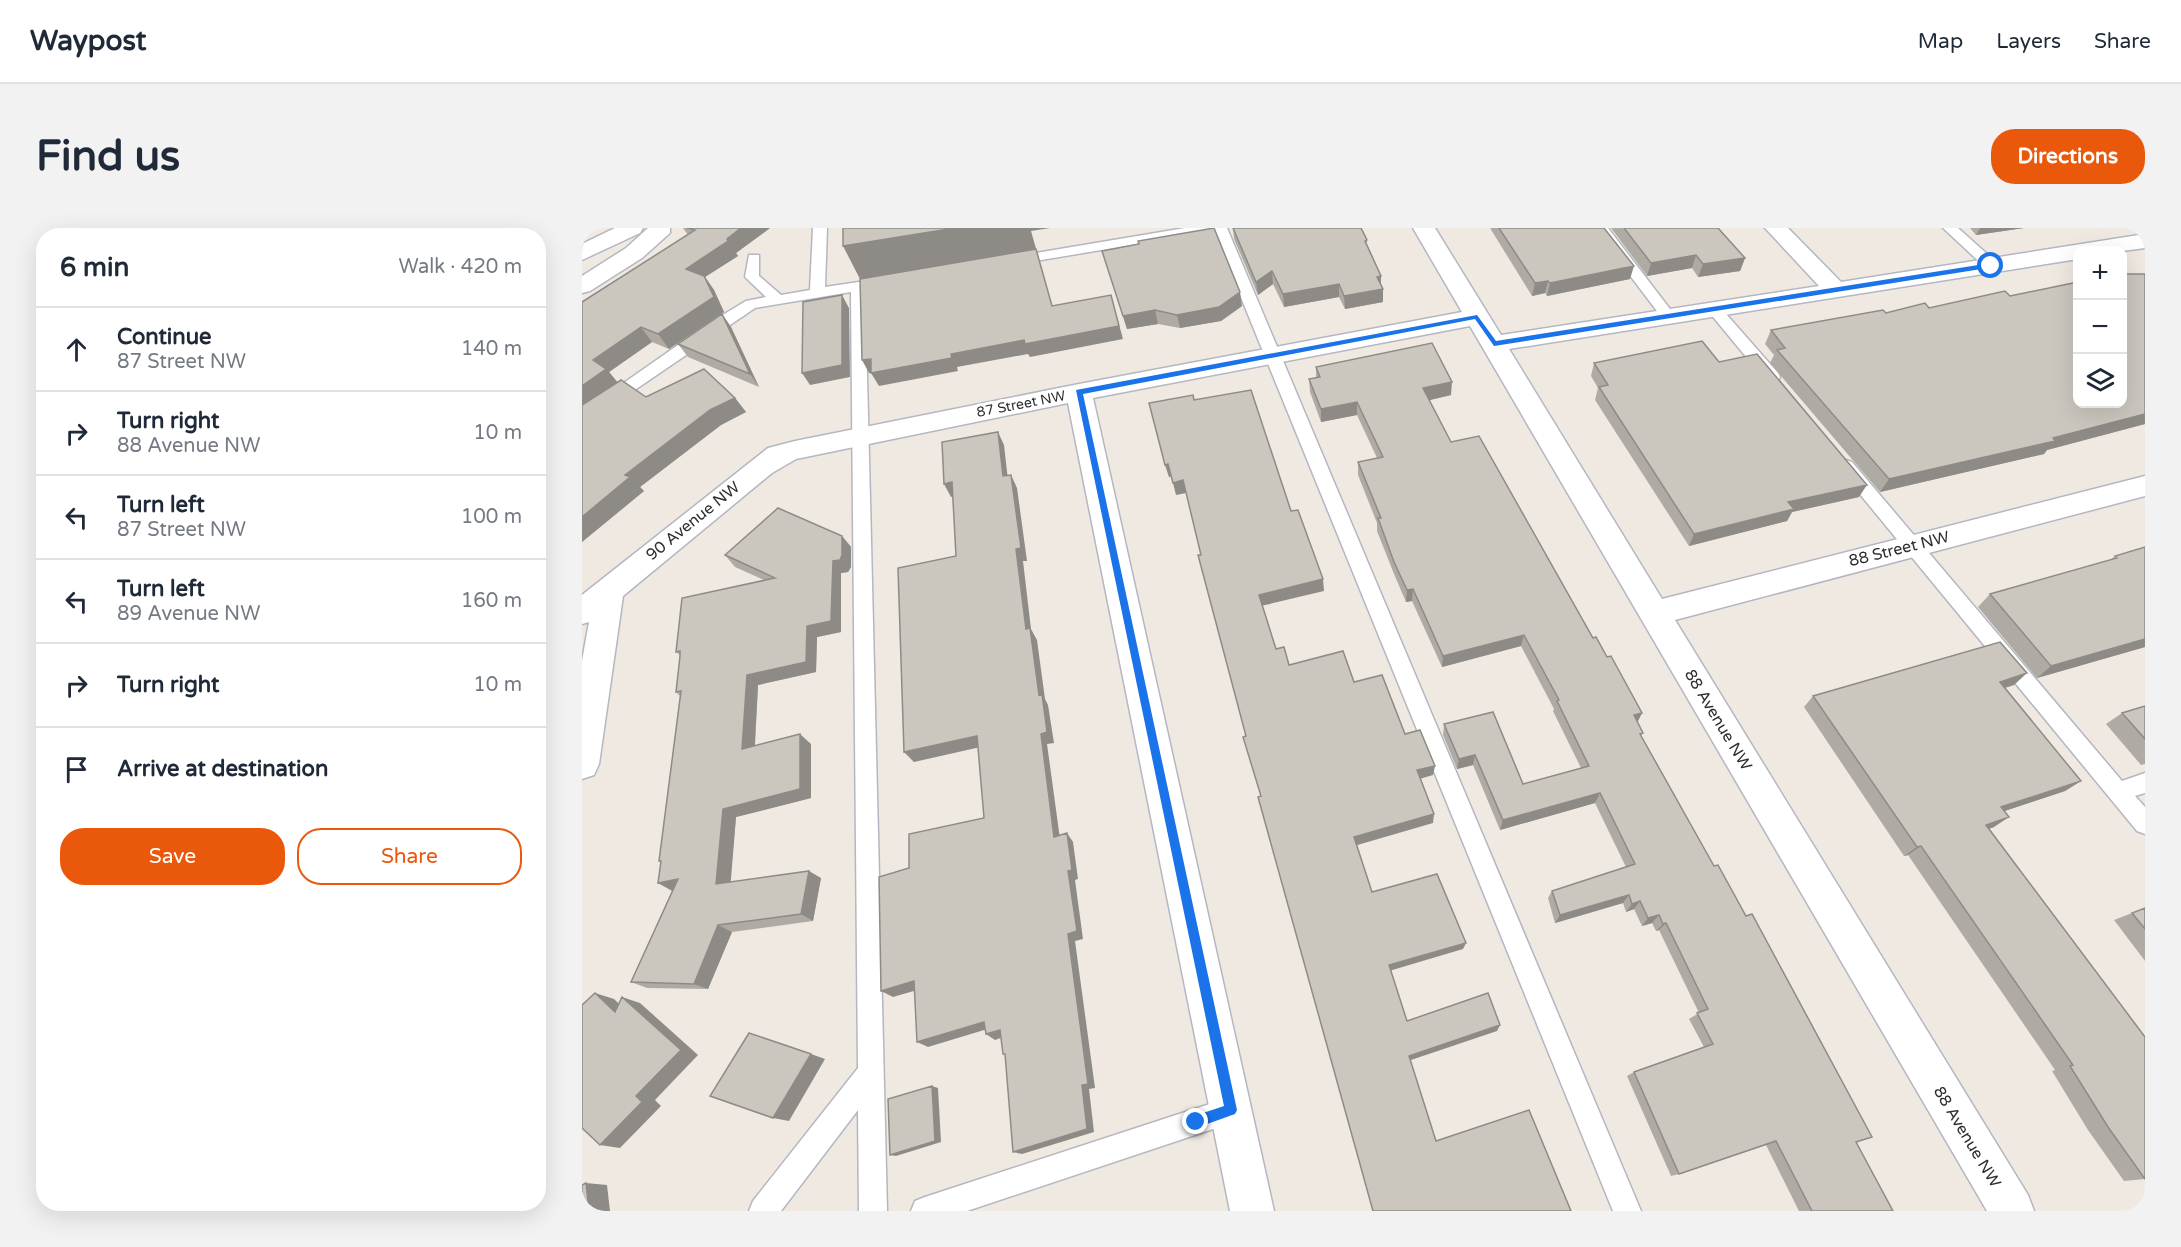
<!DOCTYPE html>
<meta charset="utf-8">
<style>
:root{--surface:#fff;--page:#f2f2f3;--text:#1f2937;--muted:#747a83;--line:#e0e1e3;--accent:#ea580c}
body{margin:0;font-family:"Varela Round",sans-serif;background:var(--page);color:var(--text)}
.controls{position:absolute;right:18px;top:18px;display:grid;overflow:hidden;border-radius:12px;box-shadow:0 6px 24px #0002}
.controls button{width:54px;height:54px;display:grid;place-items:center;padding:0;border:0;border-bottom:2px solid var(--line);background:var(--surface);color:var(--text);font:30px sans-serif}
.stop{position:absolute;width:18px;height:18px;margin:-14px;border:4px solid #1a73e8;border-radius:50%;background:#fff}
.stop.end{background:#1a73e8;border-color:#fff;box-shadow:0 2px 6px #0008}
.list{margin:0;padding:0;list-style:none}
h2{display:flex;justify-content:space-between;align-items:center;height:78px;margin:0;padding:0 24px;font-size:26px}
h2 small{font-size:20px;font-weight:400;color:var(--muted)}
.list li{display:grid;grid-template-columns:39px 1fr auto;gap:18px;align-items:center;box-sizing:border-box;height:84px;padding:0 24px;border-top:2px solid var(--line)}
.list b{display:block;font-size:22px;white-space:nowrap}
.list p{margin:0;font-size:20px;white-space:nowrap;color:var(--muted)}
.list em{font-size:20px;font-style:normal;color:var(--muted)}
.actions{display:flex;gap:12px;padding:18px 24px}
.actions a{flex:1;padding:14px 0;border:2px solid var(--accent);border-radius:24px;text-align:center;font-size:21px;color:var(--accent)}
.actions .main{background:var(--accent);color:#fff}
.icon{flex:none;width:33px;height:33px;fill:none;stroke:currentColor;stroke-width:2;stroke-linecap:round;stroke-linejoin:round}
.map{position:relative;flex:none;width:1563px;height:983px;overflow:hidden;border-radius:24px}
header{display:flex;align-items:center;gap:36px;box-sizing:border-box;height:84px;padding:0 30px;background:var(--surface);border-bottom:2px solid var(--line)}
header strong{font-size:28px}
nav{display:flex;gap:33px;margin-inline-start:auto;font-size:21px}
.intro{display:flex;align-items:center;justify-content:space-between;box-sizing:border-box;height:144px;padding:0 36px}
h1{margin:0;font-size:42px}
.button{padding:15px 27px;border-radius:24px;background:var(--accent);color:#fff;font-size:21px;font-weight:700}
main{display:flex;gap:36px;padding:0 36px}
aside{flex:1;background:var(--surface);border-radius:24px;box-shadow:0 6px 24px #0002}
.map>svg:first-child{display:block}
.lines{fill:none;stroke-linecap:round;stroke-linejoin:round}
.lane-casing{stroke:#b4b7c1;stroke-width:3}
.street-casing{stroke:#b4b7c1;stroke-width:3}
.secondary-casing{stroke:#b4b7c1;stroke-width:3}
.lane{fill:#fff;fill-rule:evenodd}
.street{fill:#fff;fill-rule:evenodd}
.secondary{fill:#fff;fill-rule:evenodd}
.wall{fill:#afaba4}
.shaded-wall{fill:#8e8b86}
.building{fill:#cbc7bf;stroke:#8e8b86;stroke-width:1.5}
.route{fill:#1a73e8}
.labels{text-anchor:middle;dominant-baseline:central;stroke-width:6;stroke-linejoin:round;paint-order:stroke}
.far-street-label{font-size:14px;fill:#2e2e2e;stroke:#fff}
.street-label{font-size:16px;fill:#2e2e2e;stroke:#fff}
</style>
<header>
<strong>Waypost</strong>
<nav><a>Map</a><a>Layers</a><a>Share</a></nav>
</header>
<div class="intro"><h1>Find us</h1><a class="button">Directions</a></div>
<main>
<aside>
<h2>6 min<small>Walk · 420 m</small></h2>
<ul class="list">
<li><svg class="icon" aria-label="ahead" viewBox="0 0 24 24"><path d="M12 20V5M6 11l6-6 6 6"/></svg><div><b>Continue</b><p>87 Street NW</p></div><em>140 m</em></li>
<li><svg class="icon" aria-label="right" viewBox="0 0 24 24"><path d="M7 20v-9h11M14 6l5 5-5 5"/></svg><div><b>Turn right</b><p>88 Avenue NW</p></div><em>10 m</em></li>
<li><svg class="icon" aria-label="left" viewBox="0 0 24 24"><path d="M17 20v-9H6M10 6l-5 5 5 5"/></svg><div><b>Turn left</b><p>87 Street NW</p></div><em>100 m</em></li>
<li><svg class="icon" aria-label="left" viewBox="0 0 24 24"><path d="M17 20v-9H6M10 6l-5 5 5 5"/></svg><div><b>Turn left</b><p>89 Avenue NW</p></div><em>160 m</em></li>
<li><svg class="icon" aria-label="right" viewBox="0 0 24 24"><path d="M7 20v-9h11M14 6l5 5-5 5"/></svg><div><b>Turn right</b></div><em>10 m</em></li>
<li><svg class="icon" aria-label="arrive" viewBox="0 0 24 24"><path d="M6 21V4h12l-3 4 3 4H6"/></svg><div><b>Arrive at destination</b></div></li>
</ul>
<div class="actions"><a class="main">Save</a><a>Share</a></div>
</aside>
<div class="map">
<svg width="1563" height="983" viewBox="0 0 1563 983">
<rect width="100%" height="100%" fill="#efe9e1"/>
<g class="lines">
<g class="lane-casing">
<path id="lane" d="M231 0H245L243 59 290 52 297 56 295 59 283 62 305 983H277L276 882 199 983H167L171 973 276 840 269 64 173 80 0 198V184L129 94 164 73 184 69 163 49 167 27H177V48L199 67 228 62Z
M603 0H645L1059 983H1031L632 3 430 37 423 33 430 29Z
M1012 0H1026L1091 85 1094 88 1091 91H1081Z
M1361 0H1376L1414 34 1416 37 1414 40H1404Z
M1132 76 1137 78 1196 145 1198 149 1196 153H1184L1127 84 1124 81Z
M1264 232 1270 234 1540 553 1563 545V565L1553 568 1563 579V606L1555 603 1258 242 1255 238 1258 234Z
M649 869 658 873 662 882 658 891 649 895 385 983H329L333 973 343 969Z"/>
</g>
<g class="street-casing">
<path id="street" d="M66 0H88V5L60 30 8 63 0 65V48L44 20Z
M831 0H853L919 107 1237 58 1183 0H1206L1259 54 1563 6V20L1540 23 1496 22V31L927 121 1080 371 1563 248V268L1093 392 1446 967 1452 983H1405L888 98 511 170 692 983H648L486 175 214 231 190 245 41 368 17 536 12 547 0 551V433L7 394 0 396V367L186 220 213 213 497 156 880 84Z"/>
</g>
<g class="secondary-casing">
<path id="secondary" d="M33 0H61L58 5 0 32V16Z"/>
</g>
<use href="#lane" class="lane"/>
<use href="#street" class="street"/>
<use href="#secondary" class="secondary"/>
</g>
<path class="wall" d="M101 0H188L154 25 156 28 123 49 132 62 142 84 87 121 70 114 27 144 35 154 64 169 153 170 164 184 139 197 58 259 62 263 0 314V74L106 7Z
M651 0H779L785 12V18L799 48V57L801 61V74L763 81 757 69 702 79 691 56 676 67 652 11Z
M908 0H1022L1048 51 965 68 963 65 950 68Z
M1029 0H1136L1163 30 1158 43 1116 49 1110 40 1065 48Z
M1388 0H1442L1394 7Z
M520 23 660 78 639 93 598 100 576 96 545 101Z
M1347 80 1563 196 1465 222 1462 226 1298 264 1188 135 1192 127 1183 116 1189 102 1304 85Z
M140 86 149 99 177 159 106 129 96 116Z
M1137 134 1277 269 1210 284 1205 293 1107 318 1013 172 1016 160 1009 148 1012 135Z
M734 139 869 167 847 172 869 214 1025 429 1060 485 1055 494 1061 505 1059 508 1311 983H1217L1184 917 1097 946 1089 948 1045 848 1052 844 1122 819 1107 791 1117 785 1077 702 1074 703 1070 695 1060 698 1052 681 1044 684 1041 675 973 695 966 670 970 663 1044 639 1013 575 918 602 891 537 875 541 861 507 862 496 941 556 999 540 971 483 972 481 939 418 860 439 830 373 824 374 812 346 795 303V295L776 247V234L795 230 775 187 739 194 728 164 727 151 734 150Z
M260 308 269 319V339L266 344 259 345V404L235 409 234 444 176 457 173 518 229 516V570L154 589 148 654 239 650 231 693 150 704 126 761 65 760 49 754 90 663 76 655 79 635 77 633 98 468 94 464 98 427 94 424 184 353 153 339 143 327Z
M1563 319V419L1455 450 1396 379 1408 366 1528 332 1533 328Z
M1432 457 1423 460 1499 553 1483 563 1422 583 1412 599 1407 601 1563 951 1542 953 1506 902 1470 843 1473 842 1326 627 1322 628 1222 479 1231 468Z
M1563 478V536L1559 537 1524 496 1540 485Z
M1563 680V733L1532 692Z"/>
<path class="shaded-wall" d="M159 0H188L154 25 156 28 123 49 132 62 142 84 87 121 76 106 104 41Z
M373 0H468L449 3 474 91 278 51 261 18Z
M1398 0H1442L1394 7Z
M1114 27 1110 40 1065 48 1069 35Z
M1163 30 1158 43 1116 49 1121 36Z
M1052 38 1048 51 965 68 968 55Z
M690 43 691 56 676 67 674 54Z
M799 48V61L795 49Z
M966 53 963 65 950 68 953 55Z
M757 56V69L702 79 701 66Z
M801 61V74L763 81 762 68Z
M658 64 660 78 639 93 598 100 595 87Z
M260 67 267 80 268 149 228 157 220 145Z
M529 67 541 111 448 129 446 126 375 139 376 143 297 158 289 145 369 126Z
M573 82 576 96 545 101 541 88Z
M140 86 149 99 177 159 168 146Z
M59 99 70 114 27 144 37 156 0 181V158L11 132Z
M289 131 296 144 287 145 280 132Z
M870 154 869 167 840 174 841 160Z
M153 170 164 184 139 197 58 259 62 263 0 314V289L43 247 128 182Z
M775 174V187L739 194V181Z
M1563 186V196L1465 222 1462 226 1298 264 1307 251Z
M416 204 422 217 427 261 421 248Z
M586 236 589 249H587L583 237Z
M429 247 435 260 445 333H441L449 401 455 412 463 471 466 477 472 515 465 516 479 618 472 609 459 506 457 467 444 401 434 321Z
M601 252 604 265 594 267 591 255Z
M370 254 377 267 369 269 362 256Z
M1285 257 1277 269 1210 284 1205 293 1107 318 1112 306 1206 274Z
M260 308 269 319V339L266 344 259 345V404L235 409 234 444 176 457 172 530 160 521 165 447 225 398Z
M741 351 742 363 679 378 677 367Z
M831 361 830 373 824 374 825 362Z
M942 407 939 418 860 439 861 428Z
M1563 411V419L1455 450 1469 438Z
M1445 445 1432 457 1405 465 1418 454Z
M1060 485 1055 495 1052 487Z
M218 506 229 516V570L154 589 148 663 134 656 141 581Z
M395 508 403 518 332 534 322 524Z
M893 527 891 537 875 541 877 531Z
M853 538 851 547 834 552 835 542Z
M1499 553 1483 563 1405 589 1419 579Z
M1018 565 1013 575 918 602 921 592Z
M852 586 851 595 772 618V609Z
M1427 589 1412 599 1390 606 1404 597Z
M485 605 491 614 496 651 493 652 501 711 493 713 513 860 507 861 512 904 440 926 431 924 500 857 486 706V643Z
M1339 618 1326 627 1322 628 1335 619Z
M227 643 239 650 231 693 219 686Z
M96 651 91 663 76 655Z
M1047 667 1041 675 973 695 978 687Z
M1058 673 1052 681 1044 684 1050 676Z
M1077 687 1070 695 1060 698 1066 690Z
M1084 695 1077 702 1074 703 1081 696Z
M136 697 150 704 126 761 112 756Z
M884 715 881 721 807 743V737Z
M332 753 342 760 311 769 299 763Z
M13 765 32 771 52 790 33 784Z
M40 769 58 775 116 827 73 872 79 878 38 920 18 917 54 868Z
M402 794 412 799 346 819 335 814Z
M918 797 915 803 826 833 827 828Z
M418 802 427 807 413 812 404 806Z
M229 826 243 831 207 893 191 890Z
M350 858 356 860 359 914 314 928 308 927Z
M4 955 25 957 28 983H7Z"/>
<path class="building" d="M105 0H159L145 11 146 13 104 41 122 48 132 69 76 106 59 99 11 132 24 141 0 158V74L113 2Z
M261 0H373L261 18Z
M632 0 658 64 637 79 595 87 573 82 541 88 520 23 557 16 556 13Z
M651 0H779L785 12 783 13 799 48 795 49 801 61 762 68 757 56 701 66 690 43 674 54Z
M917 0H1022L1052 38 968 55 966 53 953 55Z
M1042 0H1136L1163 30 1121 36 1114 27 1069 35Z
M454 21 470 78 529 67 537 98 443 116 442 112 369 126 370 130 289 145V131L280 132 278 51Z
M1540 46H1563V186L1471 210 1473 213 1307 251 1195 122 1203 120 1189 102 1301 82 1304 85 1343 75 1347 80 1423 63 1428 68 1496 54V176H1540Z
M260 67V137L220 145 221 74Z
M140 86 168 146 96 116Z
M1120 113 1137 134 1175 126 1285 257 1206 274 1212 281 1112 306 1017 159 1026 157 1012 135Z
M850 115 870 154 841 160 869 214 897 208 1011 410 1014 409 1025 429 1029 428 1060 485 1052 487 1061 505 1058 506 1132 638 1136 637 1164 688 1170 686 1290 909 1274 914 1311 983H1230L1194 913 1097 946 1052 844 1131 816 1115 785 1126 781 1084 695 1081 696 1077 687 1066 690 1058 673 1050 676 1047 667 978 687 970 663 1053 636 1018 565 921 592 893 527 877 531 862 496 911 484 941 556 1007 538 975 473 977 472 942 407 861 428 831 361 825 362 812 334 796 290H799L776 234 801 229 775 174 739 181 727 151 738 149 734 139Z
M122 141 153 170 128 182 43 247 48 249 0 289V177L39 152 64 169Z
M669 162 709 283 716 282 741 351 677 367 694 421 702 419 707 437 761 423 772 454 800 447 823 506 838 502 853 538 835 542 852 586 772 609 790 664 855 646 884 715 807 737 825 793 906 765 918 797 827 828 854 913 947 882 989 983H791L676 569 679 568 661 509 664 508 616 327H619L601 252 591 255 586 236 583 237 567 175 611 167 612 172Z
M416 204 421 248 429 247 439 320 434 321 444 401 448 400 457 467 460 466 465 504 459 506 472 609 485 605 490 642 486 643 495 703 486 706 506 856 500 857 505 901 431 924 423 826H421L418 802 404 806 402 794 335 814 332 753 299 763 297 649 327 640V606L402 590 395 508 322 524 316 340 374 328 370 254 362 256 360 214Z
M196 280 260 308V327L258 332 251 333 249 393 225 398 224 434 165 447 160 521 218 506V561L141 581 134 656 227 643 219 686 136 697 112 756 49 754 96 651 76 655 79 633H77L99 463 94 464 98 428V423L94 424 100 370 193 350 143 327Z
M1563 319V411L1469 438 1408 366 1535 330 1533 328Z
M1418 414 1445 445 1418 454 1499 553 1419 579 1427 589 1404 597 1563 809V951L1526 899 1488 838 1491 837 1339 618 1335 619 1231 468Z
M1563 478V511L1540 485Z
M1563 680V701L1550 685Z
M13 765 33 784 40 769 99 822 54 868 60 874 18 917 0 900V777Z
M167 805 229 826 191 890 128 868Z
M350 858 353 913 308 927 306 871Z
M4 955 7 983H0V957Z"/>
<path class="route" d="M1409 35 1412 39 912 118 893 91 501 166 655 882 653 886 614 900 609 898V889L642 878 494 162 895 87 914 113Z"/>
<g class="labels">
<g class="far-street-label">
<text transform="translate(439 176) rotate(-11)">87 Street NW</text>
</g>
<g class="street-label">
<text transform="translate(111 293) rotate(-39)">90 Avenue NW</text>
<text transform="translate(1317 321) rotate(-14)">88 Street NW</text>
<text transform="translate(1136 492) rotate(59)">88 Avenue NW</text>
<text transform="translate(1385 909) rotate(59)">88 Avenue NW</text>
</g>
</g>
</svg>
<div class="controls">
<button>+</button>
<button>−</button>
<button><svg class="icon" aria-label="layers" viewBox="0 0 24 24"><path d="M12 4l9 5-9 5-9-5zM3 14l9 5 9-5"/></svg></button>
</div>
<div class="stop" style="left:1409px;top:38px"></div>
<div class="stop end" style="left:614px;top:894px"></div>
</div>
</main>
